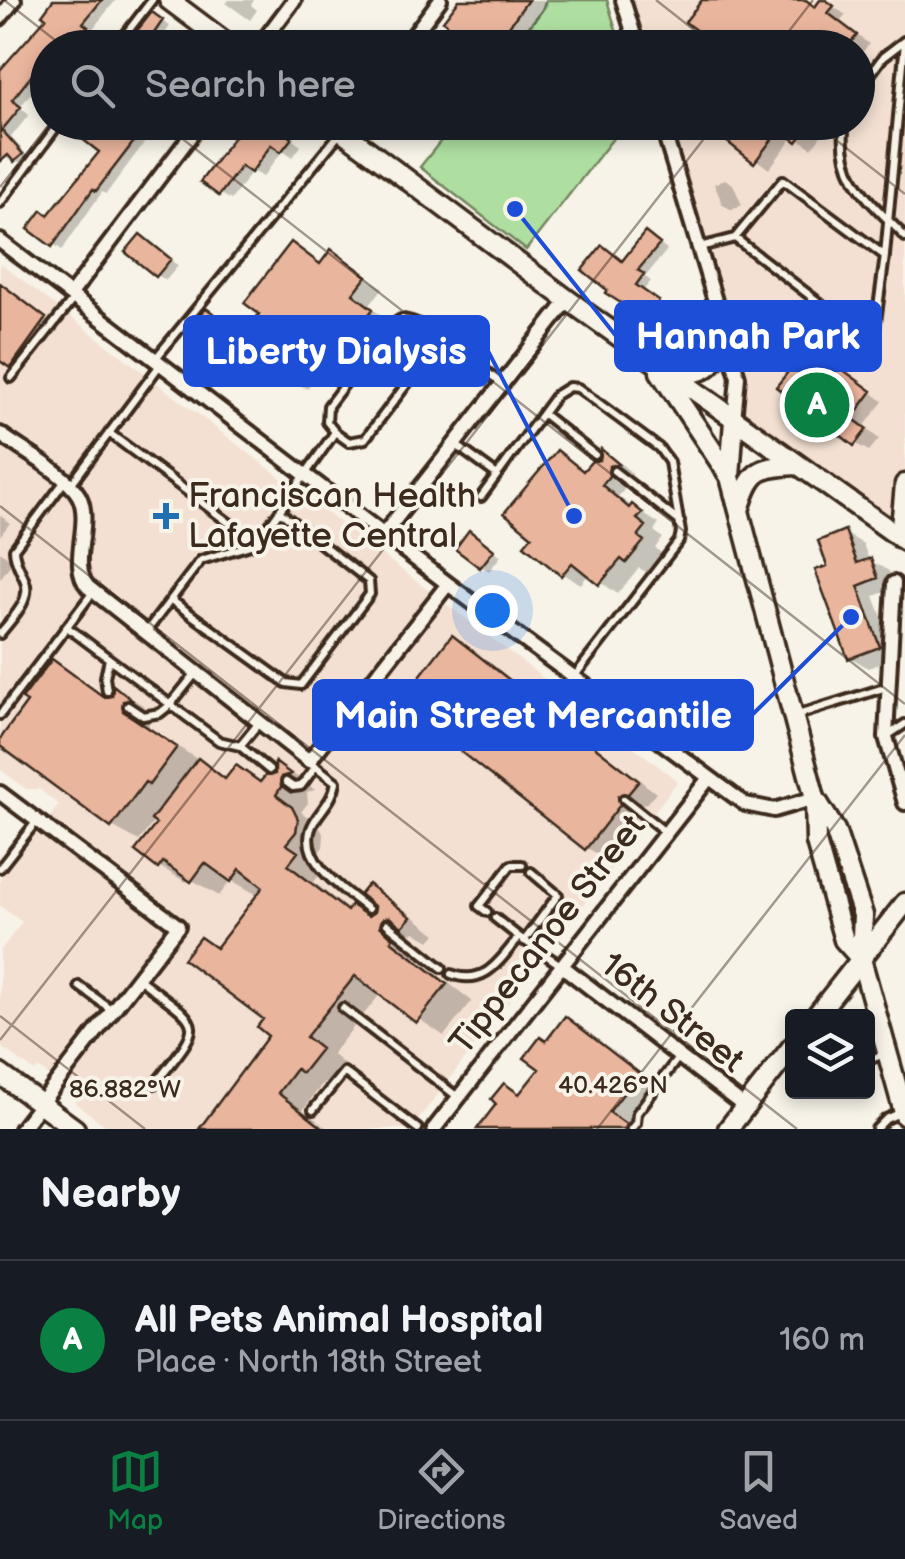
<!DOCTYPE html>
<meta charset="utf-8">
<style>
:root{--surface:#171b24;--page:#242831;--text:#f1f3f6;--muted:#9ea1a6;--line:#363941;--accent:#0b8043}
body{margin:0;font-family:"Balsamiq Sans",sans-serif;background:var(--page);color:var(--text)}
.controls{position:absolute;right:30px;bottom:30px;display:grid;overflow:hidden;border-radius:10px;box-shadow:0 5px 15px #0003}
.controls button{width:90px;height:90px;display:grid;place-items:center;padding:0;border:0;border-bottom:2px solid var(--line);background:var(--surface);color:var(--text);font:50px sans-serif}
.you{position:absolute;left:492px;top:610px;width:35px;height:35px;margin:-25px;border:8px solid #fff;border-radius:50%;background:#1a73e8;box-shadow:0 0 0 15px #1a73e833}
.badge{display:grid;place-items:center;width:65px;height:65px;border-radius:50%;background:var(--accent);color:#fff;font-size:32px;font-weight:700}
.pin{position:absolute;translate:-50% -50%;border:5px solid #fff;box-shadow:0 2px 10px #0006}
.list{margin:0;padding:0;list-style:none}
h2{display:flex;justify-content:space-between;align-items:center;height:130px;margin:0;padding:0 40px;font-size:42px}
h2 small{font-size:32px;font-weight:400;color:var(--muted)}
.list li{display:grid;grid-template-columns:65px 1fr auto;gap:30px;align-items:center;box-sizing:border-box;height:160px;padding:0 40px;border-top:2px solid var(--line)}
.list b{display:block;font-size:38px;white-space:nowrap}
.list p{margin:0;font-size:32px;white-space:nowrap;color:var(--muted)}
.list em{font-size:32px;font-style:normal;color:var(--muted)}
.icon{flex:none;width:55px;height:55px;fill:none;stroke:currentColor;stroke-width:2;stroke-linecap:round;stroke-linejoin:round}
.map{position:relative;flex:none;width:905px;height:1129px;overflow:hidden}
.search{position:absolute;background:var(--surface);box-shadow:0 5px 15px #0003;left:30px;right:30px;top:30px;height:110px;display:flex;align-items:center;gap:25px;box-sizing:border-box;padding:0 35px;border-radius:55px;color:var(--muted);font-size:38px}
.sheet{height:290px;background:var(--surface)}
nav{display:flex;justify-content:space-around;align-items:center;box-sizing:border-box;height:140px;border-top:2px solid var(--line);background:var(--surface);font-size:28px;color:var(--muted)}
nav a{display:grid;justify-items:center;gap:5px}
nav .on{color:var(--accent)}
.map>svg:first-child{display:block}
.built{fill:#f3e0d2}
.green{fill:#aedfa0;stroke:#74845f;stroke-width:2.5}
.shadow{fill:#0003}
.building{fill:#eab59d;stroke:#3b2a1e;stroke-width:2.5}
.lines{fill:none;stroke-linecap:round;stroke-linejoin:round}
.lane-casing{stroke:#3b2a1e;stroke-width:14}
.street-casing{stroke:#3b2a1e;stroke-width:20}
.secondary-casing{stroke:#3b2a1e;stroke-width:25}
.lane{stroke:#f7f3e8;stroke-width:6}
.street{stroke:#f7f3e8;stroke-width:12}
.secondary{stroke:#f7f3e8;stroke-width:18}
.ticks{fill:none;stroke:#3b2a1e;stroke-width:2.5;stroke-opacity:0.45}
.poi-dot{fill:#1f6fb2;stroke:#f7f3e8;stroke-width:4}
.labels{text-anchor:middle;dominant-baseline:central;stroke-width:8;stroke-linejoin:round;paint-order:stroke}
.poi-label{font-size:35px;fill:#3b2a1e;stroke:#f7f3e8;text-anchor:start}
.street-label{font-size:35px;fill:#3b2a1e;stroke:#f7f3e8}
.ticks-label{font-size:25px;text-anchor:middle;fill:#3b2a1e;stroke:#f7f3e8;stroke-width:8;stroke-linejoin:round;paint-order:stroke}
.leader{fill:none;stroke:#1d4ed8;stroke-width:4}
.callout-dot{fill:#1d4ed8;stroke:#f7f3e8;stroke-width:4}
.callout{fill:#1d4ed8;stroke:#1d4ed8;stroke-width:4}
.callout-label{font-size:38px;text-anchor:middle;font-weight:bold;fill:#fff}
</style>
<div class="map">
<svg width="905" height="1129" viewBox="0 0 905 1129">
<rect width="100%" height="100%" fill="#f7f3e8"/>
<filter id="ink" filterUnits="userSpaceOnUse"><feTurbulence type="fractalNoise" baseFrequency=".01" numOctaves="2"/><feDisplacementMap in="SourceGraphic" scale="20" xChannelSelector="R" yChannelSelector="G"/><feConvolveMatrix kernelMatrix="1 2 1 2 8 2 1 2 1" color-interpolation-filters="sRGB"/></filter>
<g filter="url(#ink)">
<path class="built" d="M623 0H905V484L900 538 734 420 738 377 661 123 858 122V48L638 47Z
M0 263 678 781 411 1129H110L75 1103 74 1092 38 1068 35 1072 0 1046V951L22 922 0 906V879L59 805 39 789H26L0 769Z"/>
<path class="green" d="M546 0H607L621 47H513L542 10Z
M455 123V122L625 123 526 250 420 167Z"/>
<path class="shadow" d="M57 0H116L91 31 97 35 87 48H48V73L20 107 29 115 11 137 31 160 25 166 17 161 14 163 0 154V75L49 17Z
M229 0H254L251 5 257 10 250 20 226 3Z
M462 0H542L548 5 516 48H482L453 25Z
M705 0H806L817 8 823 0 846 15 840 22 869 44 862 53 868 57 860 68 868 74 858 88V48H695L705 35Z
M152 15 170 26 155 48H141Z
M556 28 579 45 577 48H540Z
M97 122H160L106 194 102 192 62 250 31 229 49 217 102 152Z
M238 122H275L273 125 301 146 293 157 283 150 263 177 252 171 231 200 221 194 245 128Z
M392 122H415L408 131Z
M706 122H831L812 148 794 136 769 169Z
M725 179 733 184 742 205 732 210 723 205 714 184Z
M654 240 667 250 645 277 651 281 643 291 666 307 656 322 608 293 623 263Z
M149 242 178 266 166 280 157 275Z
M291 245 322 265 332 252 383 288 369 306 389 321 378 337 385 342 379 350 371 345 347 377 325 365 307 389 289 379 262 314Z
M0 285 48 321 14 368 0 358Z
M215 316 235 330 225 344 217 339Z
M801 340 883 401 864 427 879 439 869 451 833 432 825 421 794 368Z
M558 453 586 472 602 462 603 453 620 463 633 474 627 476V486L618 497 659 524 654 531 663 538 655 548 661 553 646 572 639 568 618 594 589 574 581 584 563 574 535 535Z
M0 515 10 523 0 536Z
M845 533 863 544 869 560 889 571 895 588 874 596 897 657 868 668 850 657Z
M478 538 501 556 489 571 481 566Z
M0 551 13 561 0 579Z
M453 638 471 648 656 793 647 803 635 805 637 815 605 858 587 848Z
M52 662 108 699 114 698 115 689 141 704 155 715 149 716V728L228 779 237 768 263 783 277 776 278 766 303 780 315 790 307 792 308 803 301 812 319 825 324 836 323 847 312 861 323 870 314 882 350 911 369 918 376 914 377 906 369 887 396 903 436 934 430 941 415 932 409 934 406 943 419 955 416 958 472 1001 444 1036 381 993 332 1054 346 1066 330 1087 323 1083 303 1110 328 1129H202L272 1036 266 1019 218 950 259 896 231 880 219 896 189 878 186 882 160 867 138 850 160 824 155 820 139 841 112 826 0 743 30 702Z
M566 1019 655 1085 626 1124 633 1129H482L521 1096 542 1069 547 1043Z"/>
<path class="building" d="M53 0H102L83 23 88 27 73 48H48V71L40 65 12 100 21 107 2 130 23 154 14 162 8 155 0 162V70L46 18 42 15Z
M459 0H528L493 48H432L449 26 443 21Z
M702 0H806L815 7 820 0H826L834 6 828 13 857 35 847 48H692L702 35 685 22Z
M152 12 163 20 144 48H136L128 42Z
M94 122H149L96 191 93 189 52 247 28 229 42 210 48 215 99 152 81 138Z
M245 122H271L292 138 281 152 271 145 251 173 241 166 219 196 200 182Z
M702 122H812L797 142 780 129 754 163Z
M645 232 660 244 638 270 644 274 636 285 659 301 646 319 605 293 607 290 582 270 602 245 622 261Z
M140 234 171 259 156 277 125 252Z
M291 242 320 264 331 249 367 276 353 294 373 309 361 325 369 330 360 342 352 336 327 369 308 354 288 381 237 343 259 314 244 303Z
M0 283 46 318 10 368 0 361Z
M206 308 228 324 215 341 193 324Z
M787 329 872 391 852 418 867 429 854 446 835 431 832 435 820 425 822 422 776 387 791 368 770 353Z
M601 449 619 464 609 466V476L602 485 629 508 632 504 643 513 637 519 646 526 638 536 644 541 626 563 621 559 599 585 572 563 561 576 524 545 532 536 504 513 557 450 583 471 592 461 600 460Z
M469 530 494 550 480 568 455 549Z
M845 530 857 563 871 558 878 578 858 586 880 647 848 659 815 570 827 566 818 541Z
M452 635 639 781 628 794 618 796 620 805 585 850 399 703Z
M52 659 104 697 112 696 113 685 132 700 123 701V711L177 747 149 785 145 782 111 828 0 746V739L27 702 22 699Z
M198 758 225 779 236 765 260 782 265 776 275 774V762L291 774 281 777V787L276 795 292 807 298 819 296 832 286 844 298 852 288 865 347 911 351 905 368 916 374 912 375 907 360 894 368 884 411 917 402 927 389 917 382 919 380 926 393 938 391 941 447 984 416 1023 355 976 306 1037 321 1049 302 1073 296 1069 278 1093 324 1129H199L268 1036 257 1027 263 1019 183 959 200 937 216 948 263 887 240 869 231 882 205 863 191 882 163 862 158 869 135 851 156 824 151 820Z
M565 1016 639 1073 609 1112 626 1124 624 1129H477L496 1104 491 1099 504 1083 519 1094 539 1069 524 1058 540 1037 546 1041Z"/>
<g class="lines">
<g class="lane-casing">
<path id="lane" d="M115 48 152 0
M858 91 883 57 904 41
M845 122C836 179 872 202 905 237
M0 203 60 122
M700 247 735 238 873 344 885 256 783 180 735 238
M885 255 905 42
M441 339 365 439 349 442 335 432 327 422 328 406 387 328 401 319C428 319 478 366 501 383
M156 358 341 132
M11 378 75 297
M543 414 595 455
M109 433 256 543
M456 445 497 475
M614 471 680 522
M72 483 160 365
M481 497 556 395 569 387 578 388 659 448 669 462 681 532 679 541 574 677
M171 600 286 683 301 685 370 594 369 581 280 512
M67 627 219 741 240 746 269 770
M146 632 201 560 257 543 335 432
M0 634C11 619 32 601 25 581 21 570 14 561 14 549L64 482
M107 691 105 677 109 659
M128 706 143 716 160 713 170 705 195 674
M0 715 93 592
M794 716 887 687
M887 736 905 724
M240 746 258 724
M310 762 336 782C333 800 323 807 314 822 293 858 345 891 368 909
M286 782 293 787 301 786 316 766
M624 799 665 832
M0 868 36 822
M487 912 479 906 511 865H522
M495 918 519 937
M387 924 442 968
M524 941 558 895 531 872
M451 974C485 987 500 960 519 937L562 966
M139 979C205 1029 206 1019 155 1084
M79 986 112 1010
M343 1008 459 1098
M868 1060 885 1054
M313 1110 344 1072 418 1129
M631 1129 636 1123 637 1113 678 1058
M876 1129 886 1119 902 1112"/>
</g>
<g class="street-casing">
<path id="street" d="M623 0 638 48
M0 18 14 0
M258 48 294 0
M404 48 440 0
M661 122 738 377 734 420
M0 241 448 584 745 804 774 810 815 798
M71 294 201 122
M0 434C20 449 68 475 79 496 93 523 68 564 88 587L309 761 448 584
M383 535 568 300
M894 583 886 737 905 803
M0 793 178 926 21 1129
M562 966 745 1107
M434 1129 709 778"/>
</g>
<g class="secondary-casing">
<path id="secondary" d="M169 0 233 48
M330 122 568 300 905 541
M660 372 730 477
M669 372C709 376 719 366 723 326
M734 420 730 477 815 798 816 842 844 940 861 959
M739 510C751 472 756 467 796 465
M900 538 905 484
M815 798 835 830 863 915 861 959 905 1116
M816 1016 905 903
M0 1074 75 1129
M728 1129 792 1047"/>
</g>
<use href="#lane" class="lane"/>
<use href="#street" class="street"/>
<use href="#secondary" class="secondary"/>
</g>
</g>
<path class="ticks" d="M4 0 65 48M656 0 717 48M109 48 146 0M776 48 813 0M161 122 905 704M813 122 905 194M0 187 51 122M0 506 797 1129M0 1016 145 1129M0 1040 717 122M597 1129 905 735"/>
<path class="poi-dot" d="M161 501h10v10h10v10h-10v10h-10v-10h-10v-10h10z"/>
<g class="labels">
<g class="poi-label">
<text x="188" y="496">Franciscan Health<tspan x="188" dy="40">Lafayette Central</tspan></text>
</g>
<g class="street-label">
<text transform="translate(548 935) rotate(-52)">Tippecanoe Street</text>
<text transform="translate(672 1013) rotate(38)">16th Street</text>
</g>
</g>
<g class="ticks-label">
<text x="613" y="1093">40.426°N</text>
<text x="125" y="1097">86.882°W</text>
</g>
<path class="leader" d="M515 209L616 336M574 516L488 351M851 617L752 715"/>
<g class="callout-dot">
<circle cx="515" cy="209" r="10"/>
<circle cx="574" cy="516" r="10"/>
<circle cx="851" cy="617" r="10"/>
</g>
<g class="callout">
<rect x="616" y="302" width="264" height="68" rx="10"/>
<rect x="185" y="317" width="303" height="68" rx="10"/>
<rect x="314" y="681" width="438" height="68" rx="10"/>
</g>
<g class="callout-label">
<text x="748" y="349">Hannah Park</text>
<text x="336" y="364">Liberty Dialysis</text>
<text x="533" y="728">Main Street Mercantile</text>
</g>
</svg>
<div class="controls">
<button><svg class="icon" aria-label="layers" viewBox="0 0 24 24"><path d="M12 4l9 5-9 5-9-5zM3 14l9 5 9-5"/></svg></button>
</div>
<div class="you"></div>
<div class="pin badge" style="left:817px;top:405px">A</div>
<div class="search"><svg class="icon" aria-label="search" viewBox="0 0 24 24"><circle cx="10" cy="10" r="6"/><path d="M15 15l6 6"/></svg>Search here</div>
</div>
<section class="sheet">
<h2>Nearby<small></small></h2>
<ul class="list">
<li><span class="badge">A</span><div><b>All Pets Animal Hospital</b><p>Place · North 18th Street</p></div><em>160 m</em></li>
</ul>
</section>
<nav>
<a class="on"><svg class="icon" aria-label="map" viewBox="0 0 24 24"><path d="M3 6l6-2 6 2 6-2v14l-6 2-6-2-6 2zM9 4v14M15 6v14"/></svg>Map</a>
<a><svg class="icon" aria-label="directions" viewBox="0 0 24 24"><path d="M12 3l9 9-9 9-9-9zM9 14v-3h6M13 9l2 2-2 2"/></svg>Directions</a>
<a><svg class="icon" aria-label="saved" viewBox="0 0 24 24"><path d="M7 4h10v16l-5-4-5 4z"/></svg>Saved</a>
</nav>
